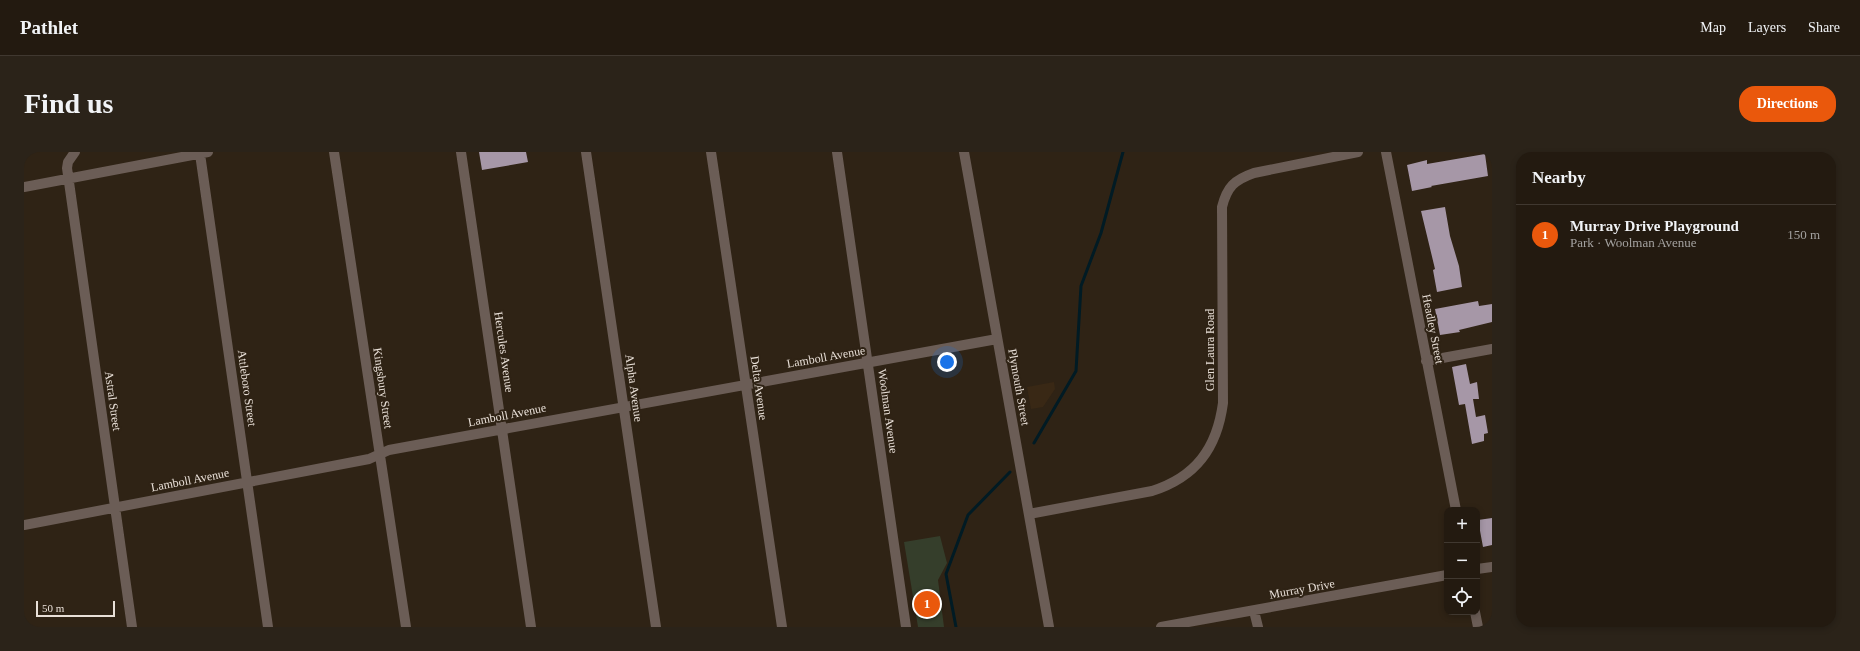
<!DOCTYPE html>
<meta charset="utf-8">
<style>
:root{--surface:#231a10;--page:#2b2319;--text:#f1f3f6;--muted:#a3a19f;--line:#403830;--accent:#ea580c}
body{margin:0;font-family:"Times New Roman",serif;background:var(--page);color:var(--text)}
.controls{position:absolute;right:12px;bottom:12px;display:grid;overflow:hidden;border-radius:8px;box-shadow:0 2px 6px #0003}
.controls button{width:36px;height:36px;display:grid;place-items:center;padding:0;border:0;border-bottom:1px solid var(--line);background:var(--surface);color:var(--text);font:20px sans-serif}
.scale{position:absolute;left:12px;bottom:10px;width:79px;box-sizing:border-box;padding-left:4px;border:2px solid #e8dfd7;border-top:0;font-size:11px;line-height:14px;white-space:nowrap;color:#e8dfd7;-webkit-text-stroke:3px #2f2315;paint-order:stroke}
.you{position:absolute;left:923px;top:210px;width:14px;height:14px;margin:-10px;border:3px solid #fff;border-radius:50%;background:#1a73e8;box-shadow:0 0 0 6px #1a73e833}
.badge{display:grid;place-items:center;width:26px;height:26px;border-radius:50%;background:var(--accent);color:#fff;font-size:13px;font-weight:700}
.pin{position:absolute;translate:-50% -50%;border:2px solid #fff;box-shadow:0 1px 4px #0006}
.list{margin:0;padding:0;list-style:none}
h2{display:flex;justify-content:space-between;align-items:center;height:52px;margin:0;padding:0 16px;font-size:17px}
h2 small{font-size:13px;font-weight:400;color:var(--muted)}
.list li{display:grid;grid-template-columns:26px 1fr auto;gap:12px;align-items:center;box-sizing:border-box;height:60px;padding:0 16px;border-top:1px solid var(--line)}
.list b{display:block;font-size:15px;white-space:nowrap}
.list p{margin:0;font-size:13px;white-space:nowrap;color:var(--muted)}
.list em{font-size:13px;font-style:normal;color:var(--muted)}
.icon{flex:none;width:22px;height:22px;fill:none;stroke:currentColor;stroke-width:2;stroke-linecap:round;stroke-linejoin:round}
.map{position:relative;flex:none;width:1468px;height:475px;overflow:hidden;border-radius:16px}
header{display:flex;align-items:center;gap:24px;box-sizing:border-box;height:56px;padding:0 20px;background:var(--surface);border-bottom:1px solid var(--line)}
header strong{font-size:19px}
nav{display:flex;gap:22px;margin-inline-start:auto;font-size:14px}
.intro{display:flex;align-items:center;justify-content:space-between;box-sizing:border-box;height:96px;padding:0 24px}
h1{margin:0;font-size:28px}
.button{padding:10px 18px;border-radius:16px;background:var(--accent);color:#fff;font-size:14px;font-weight:700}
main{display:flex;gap:24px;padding:0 24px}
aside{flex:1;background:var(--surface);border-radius:16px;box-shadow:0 2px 6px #0003}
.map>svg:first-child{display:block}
.built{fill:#392815}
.green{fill:#353e2b}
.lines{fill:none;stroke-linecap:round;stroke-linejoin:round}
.stream{stroke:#011b24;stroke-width:3}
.building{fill:#a697a7}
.minor{stroke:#6b5d56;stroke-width:10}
.labels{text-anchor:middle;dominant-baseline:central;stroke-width:4;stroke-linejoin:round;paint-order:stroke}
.street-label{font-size:12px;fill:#e8dfd7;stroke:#2f2315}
</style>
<header>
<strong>Pathlet</strong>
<nav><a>Map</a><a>Layers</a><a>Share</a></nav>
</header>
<div class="intro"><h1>Find us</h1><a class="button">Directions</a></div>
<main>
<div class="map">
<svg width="1468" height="475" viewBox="0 0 1468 475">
<rect width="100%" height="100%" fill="#2f2315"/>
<path class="built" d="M1030 230 1031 237 1019 255 1007 257 1003 235Z"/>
<path class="green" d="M916 384 923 411 914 428 920 475H894L880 390Z"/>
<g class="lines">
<path class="stream" d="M1010 291 1052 219 1057 134 1077 81 1099 0
M932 475 922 422 944 363 986 320"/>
</g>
<path class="building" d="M455 0H502L504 10 458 18Z
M1461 2 1464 24 1407 34 1408 35 1388 39 1383 13 1403 8V12Z
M1421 55 1426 84 1435 114 1438 135 1413 140 1409 118 1411 117 1397 59Z
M1454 149 1455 154 1468 152V170L1435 178 1436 180 1416 183 1411 157Z
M1442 212 1446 232 1453 230 1455 247H1449L1452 265 1461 263 1464 281 1460 282V289L1448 292 1441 252 1435 253 1428 215Z
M1468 366V393L1459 395 1454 368Z"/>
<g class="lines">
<path class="minor" d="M51 0 44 10 43 16 108 475
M310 0 382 475
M437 0 507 475
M562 0 632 475
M687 0 758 475
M813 0 882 475
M940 0 1025 475
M1362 0 1432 358
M176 2 244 475
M0 35 184 0
M1402 209 1468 197
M1005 362 1128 339C1172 325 1193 296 1199 251L1198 55C1203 35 1210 28 1230 21L1334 0
M0 373 345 307 365 298 973 187
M1453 417 1468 415
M1230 459 1234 475
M1451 460 1454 475
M1137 475 1423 423"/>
</g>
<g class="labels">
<g class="street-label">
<text transform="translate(1409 177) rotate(79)">Headley Street</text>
<text transform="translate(1186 198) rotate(-90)">Glen Laura Road</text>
<text transform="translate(480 200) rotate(82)">Hercules Avenue</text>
<text transform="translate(802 205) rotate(-10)">Lamboll Avenue</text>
<text transform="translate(995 235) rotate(80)">Plymouth Street</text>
<text transform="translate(223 236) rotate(82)">Attleboro Street</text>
<text transform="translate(359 236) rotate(82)">Kingsbury Street</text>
<text transform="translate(610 236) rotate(82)">Alpha Avenue</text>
<text transform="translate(735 236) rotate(82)">Delta Avenue</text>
<text transform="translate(89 249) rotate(82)">Astral Street</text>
<text transform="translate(864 259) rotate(82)">Woolman Avenue</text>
<text transform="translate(483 263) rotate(-11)">Lamboll Avenue</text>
<text transform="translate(166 328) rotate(-11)">Lamboll Avenue</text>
<text transform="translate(1278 437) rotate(-10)">Murray Drive</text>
</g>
</g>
</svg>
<div class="controls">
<button>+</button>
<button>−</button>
<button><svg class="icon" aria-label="locate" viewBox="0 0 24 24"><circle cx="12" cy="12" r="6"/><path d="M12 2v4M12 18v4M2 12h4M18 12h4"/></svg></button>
</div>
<div class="scale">50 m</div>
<div class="you"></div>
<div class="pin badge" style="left:903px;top:452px">1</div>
</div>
<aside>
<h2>Nearby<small></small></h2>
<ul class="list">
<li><span class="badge">1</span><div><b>Murray Drive Playground</b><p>Park · Woolman Avenue</p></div><em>150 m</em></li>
</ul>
</aside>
</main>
